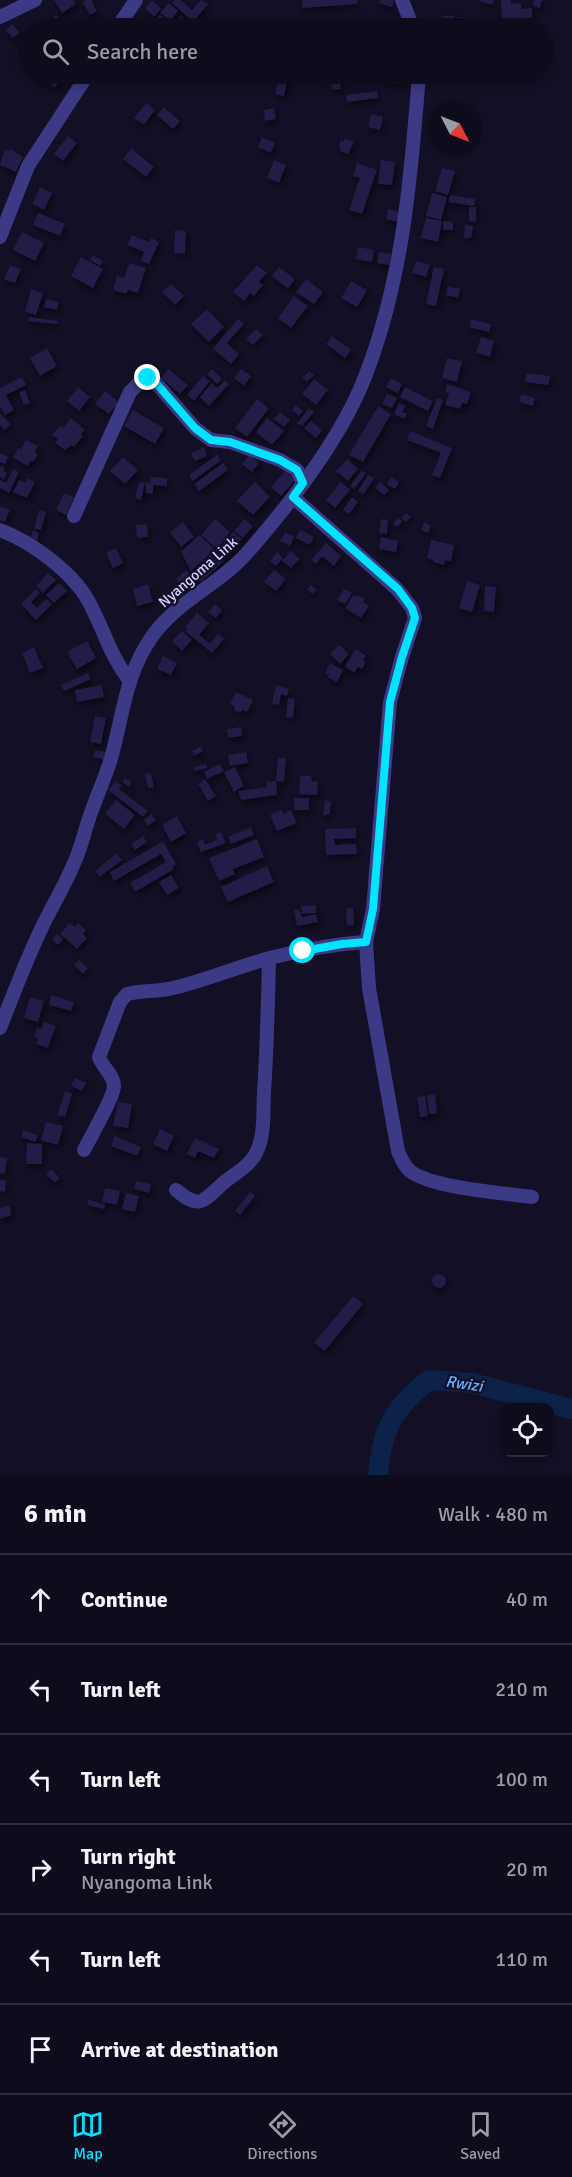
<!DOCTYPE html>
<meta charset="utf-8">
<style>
:root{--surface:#0e0b1c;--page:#171425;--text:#f1f3f6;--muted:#9b9ba3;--line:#2e2b3b;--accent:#00e5ff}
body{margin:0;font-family:Signika,sans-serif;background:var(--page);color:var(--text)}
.controls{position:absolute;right:18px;bottom:18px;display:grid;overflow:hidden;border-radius:12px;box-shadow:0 3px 9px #0003}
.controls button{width:54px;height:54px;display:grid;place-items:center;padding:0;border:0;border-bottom:2px solid var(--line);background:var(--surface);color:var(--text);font:30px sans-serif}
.compass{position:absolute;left:428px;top:102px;width:54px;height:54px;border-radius:50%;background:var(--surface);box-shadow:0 3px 9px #0003;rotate:132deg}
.stop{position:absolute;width:18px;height:18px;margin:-14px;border:4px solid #00e5ff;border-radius:50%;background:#fff}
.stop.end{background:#00e5ff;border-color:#fff;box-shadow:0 2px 6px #0008}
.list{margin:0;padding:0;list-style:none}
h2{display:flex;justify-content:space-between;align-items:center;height:78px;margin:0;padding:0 24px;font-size:26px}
h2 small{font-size:20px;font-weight:400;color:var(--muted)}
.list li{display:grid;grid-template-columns:39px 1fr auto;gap:18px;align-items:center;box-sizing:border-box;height:90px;padding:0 24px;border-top:2px solid var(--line)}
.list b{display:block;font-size:22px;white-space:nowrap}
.list p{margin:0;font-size:20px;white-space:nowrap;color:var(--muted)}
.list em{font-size:20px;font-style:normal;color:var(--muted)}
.icon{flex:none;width:33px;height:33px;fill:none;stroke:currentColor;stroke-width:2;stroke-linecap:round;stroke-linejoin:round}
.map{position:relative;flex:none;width:572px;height:1475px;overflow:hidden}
.search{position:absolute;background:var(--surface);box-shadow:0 3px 9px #0003;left:18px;right:18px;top:18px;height:66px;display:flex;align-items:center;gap:15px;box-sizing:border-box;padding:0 21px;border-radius:33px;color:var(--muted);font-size:22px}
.sheet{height:618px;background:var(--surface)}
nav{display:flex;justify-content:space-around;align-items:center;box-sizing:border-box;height:84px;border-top:2px solid var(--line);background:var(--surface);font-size:16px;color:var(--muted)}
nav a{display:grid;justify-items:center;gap:3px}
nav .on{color:var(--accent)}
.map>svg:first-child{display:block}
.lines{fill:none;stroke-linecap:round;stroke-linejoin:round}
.river{stroke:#0c2248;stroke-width:20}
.building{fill:#241b47;filter:url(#shadow)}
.minor{stroke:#3d3a85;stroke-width:14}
.route{stroke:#00e5ff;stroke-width:8}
.labels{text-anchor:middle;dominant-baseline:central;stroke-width:5;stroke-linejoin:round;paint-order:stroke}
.street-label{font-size:15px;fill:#d9d4ff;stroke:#130f26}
.water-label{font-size:16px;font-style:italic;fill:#62b6ff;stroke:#130f26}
</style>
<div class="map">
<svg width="572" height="1475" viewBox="0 0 572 1475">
<defs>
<filter id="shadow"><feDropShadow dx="2" dy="3.5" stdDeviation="3" flood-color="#0009"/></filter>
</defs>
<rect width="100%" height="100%" fill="#130f26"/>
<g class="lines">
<path class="river" d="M378 1475C382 1429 393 1408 429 1380L472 1383 572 1409"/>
</g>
<path class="building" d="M54 0H73L76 4 62 13Z
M86 0H91L97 11 90 15 83 2Z
M152 0 161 9 154 17 145 8Z
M175 0H181L192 10 201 0 208 4 193 22 172 3Z
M302 0H357V4L302 8Z
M380 0H394L392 7 379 3Z
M477 0H494L492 5Z
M501 0H511V4L521 3V9L532 8V18L502 19Z
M534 0H542L540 8 533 6Z
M169 3 178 11 170 21 160 13Z
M56 15 63 24 57 28H45L42 25Z
M160 15 175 28H163L154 21Z
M181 16 192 26 189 28H178L173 23Z
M443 16H455L454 28H442Z
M457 17 470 18 469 28H456Z
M285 19 290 28H267Z
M245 20 249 28H229Z
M508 20H525V27H508Z
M471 21H482L481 28H471Z
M12 24 20 33 13 38 6 30Z
M337 25 353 27V28H337Z
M40 74H52L44 82 37 77Z
M317 74H325L324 79 316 77Z
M330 74H339L341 89 332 90Z
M384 74H405V82H384Z
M57 75 62 80 54 88 49 83Z
M279 76 288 79 284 96 275 94Z
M377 91 378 98 347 102 346 95Z
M146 103 155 110 144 125 134 118Z
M164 107 180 121 173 129 157 115Z
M274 108 276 119 265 121 264 110Z
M371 114 383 117 380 130 368 127Z
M68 136 77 143 63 161 54 154Z
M262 137 275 143 271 153 258 147Z
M345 138 354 142 348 154 340 151 341 149 338 147 341 140 344 141Z
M131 148 154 167 146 177 123 159Z
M5 149 9 151 11 149 23 157 16 172 0 165Z
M274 160 286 165 279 183 267 178Z
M381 160 395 162 392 185 378 184Z
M357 163 377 170 362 214 349 210 360 178 353 176Z
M442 168 455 171 448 195 435 191Z
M40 187 52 193 44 210 32 204Z
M432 193 447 197 441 220 426 216Z
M450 195 475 199 474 206 449 202Z
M469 207H476V222L469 221Z
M388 209 400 212 398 222 386 219Z
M38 213 65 224 60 236 33 225Z
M426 218 442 221 438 242 421 238Z
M443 221 453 222V230H443Z
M465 225 473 226 471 238H464Z
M175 230 186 231 185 254 174 253Z
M22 232 44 243 35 261 13 250Z
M132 235 149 242 151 238 159 242 149 264 141 261 144 252 127 245Z
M358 247 374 250 372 262 356 259Z
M379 252 391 254 389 265 377 263Z
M93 255 103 261 100 266 90 260Z
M81 257 103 269 93 288 71 276Z
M416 261 430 265 426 277 412 273Z
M129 263 146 268 138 293 128 290 126 294 113 290 117 276 124 278Z
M10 265 21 269 15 283 4 279Z
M257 265 267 273 259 282 263 285 254 296 250 293 244 301 233 292Z
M279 267 295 279 288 289 272 276Z
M434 267 444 269 436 306 426 304Z
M306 279 323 292 314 304 296 292Z
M351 281 367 290 357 307 341 298Z
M171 284 184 296 175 305 162 292Z
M448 286 460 289 458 298 446 295Z
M31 289 43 293 36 315 25 312Z
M294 296 308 306 291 328 278 318Z
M46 299 59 302 57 310 44 307Z
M207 309 224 327 209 342 191 324Z
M29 317 58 321 57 324 28 321Z
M238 319 244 324 227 343 239 354 231 364 213 349Z
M471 319 491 324 489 332 469 327Z
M256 329 263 335 253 345 246 339Z
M332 336 351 350 345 358 326 344Z
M481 337 494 341 490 357 476 353Z
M47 348 57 366 40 376 30 358Z
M447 358 462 361 457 382 442 378Z
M168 369 188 385 180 394 161 378Z
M212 369 222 379 217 384 207 374Z
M241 369 251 376 244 386 234 378Z
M309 371 314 375 307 382 302 378Z
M526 373 550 376 548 385 525 382Z
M203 376 210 381 194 401 187 395Z
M22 377 26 385 6 395 14 410 5 415 0 406V388Z
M391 378 402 384 398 393 386 387Z
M314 379 328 390 316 405 302 394Z
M225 380 229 384 209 406 200 397 212 383 217 388Z
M447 384 471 392 467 404 462 403 460 409 445 405 449 393 445 392Z
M78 387 90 397 79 411 67 401Z
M405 387 433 401 428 411 400 397Z
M25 390 30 403 24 405 19 392Z
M105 391 119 402 109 414 95 404Z
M387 394 397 398 392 408 382 404Z
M521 394 535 398 533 406 519 402Z
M437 398 443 400 433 429 426 426Z
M257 399 269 408 247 437 235 428Z
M399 403 405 406 402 412 407 414 404 419 394 414Z
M295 405 303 411 299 416 292 410Z
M378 406 391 414 363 462 349 455Z
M309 408 314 412 302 426 297 423Z
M133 410 164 428 155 444 124 426Z
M280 412 290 420 284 427 274 419Z
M0 413 11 424 5 430 0 425Z
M71 418 85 430 81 434 83 436 74 447 71 445 65 450 55 443 58 439 52 435 60 426 63 428Z
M267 418 284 431 272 445 256 432Z
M311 421 322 430 316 438 304 428Z
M410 431 452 448 440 478 432 475 441 453 407 440Z
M26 440 38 446 35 452 38 455 33 462 30 461 28 466 13 458 18 448 21 449Z
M204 447 207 456 195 461 191 453Z
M0 453 8 457 5 464 0 462Z
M217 455 221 460 193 481 189 475Z
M249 455 259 463 252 472 242 464Z
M123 457 138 470 125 484 110 471Z
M347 459 358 469 348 481 336 471Z
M223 463 228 470 199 491 194 484Z
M0 466 5 467 3 471 7 473 4 479 0 477Z
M13 469 19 472 9 493 0 488V480L6 483Z
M362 470 366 473 354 489 350 486Z
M285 471 295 480 281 496 271 487Z
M368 475 374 478 364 494 358 491Z
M151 477 167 478V486L153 485V494L146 493V482L150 483Z
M391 477 399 482 395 489 387 484Z
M28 478 35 482 27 498 13 492 19 480 25 483Z
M139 482 145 483 141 500 135 498Z
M255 482 270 497 253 515 237 501Z
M341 482 350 490 335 508 326 500Z
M380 482 389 490 384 495 375 488Z
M64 493 74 497 66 515 56 510Z
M352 497 358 502 349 514 343 510Z
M0 506 10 510 5 522 0 520Z
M39 510 46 512 41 530 34 529Z
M406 513 411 517 406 522 401 518Z
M398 518 402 521 398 527 393 524Z
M215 519 230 532 217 549 201 535Z
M244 519 253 526 243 538 234 531Z
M381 519 388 520 387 534 379 533Z
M183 522 194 537 181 547 170 532Z
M424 522 431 526 428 533 421 530Z
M147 524 148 537 137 538 136 525Z
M33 530 39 533 37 541 30 539Z
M300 530 314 537 310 545 296 538Z
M233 532 242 539 226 557 217 550Z
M285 532 294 537 290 546 280 541Z
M199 535 215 549 191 571 181 552Z
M381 537 398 541 396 552 379 549Z
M431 540 454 545 451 562 445 560 444 565 433 562V560L427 558Z
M326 543 341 556 334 566 322 556 316 564 311 560Z
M116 548 123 563 113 568 106 553Z
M215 551 224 561 201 582 192 572Z
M291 551 300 559 291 568 282 561Z
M277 552 283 558 276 566 270 561Z
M186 570 195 581 184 590 176 579Z
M274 570 286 579 276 591 264 582Z
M48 573 56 580 43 593 36 586Z
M467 581 480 585 472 612 459 608Z
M59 583 67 591 54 603 46 595Z
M148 584 153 602 137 606 133 589Z
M311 585 317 590 312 594 307 589Z
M485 586 496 587 494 612 484 611Z
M36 589 40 593 31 602 37 608 46 599 52 604 36 620 21 604Z
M344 589 352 593 345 604 337 600Z
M353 595 356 597 358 595 365 599 363 602 369 606 361 618 345 608Z
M215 604 222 610 216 618 208 612Z
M197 613 209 623 199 635 210 644 218 634 224 639 212 653 185 631 187 629 185 627Z
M182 631 192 640 182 651 172 641Z
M87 641 96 658 77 669 67 652Z
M339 645 349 654 340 664 330 654Z
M34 647 43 668 30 673 22 653Z
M356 649 366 656 363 660 366 662 362 669 358 667 354 673 345 666Z
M163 656 177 663 171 675 157 669Z
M330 663 343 670 337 682 327 677 329 675 325 673Z
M88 673 91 679 64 691 61 685Z
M102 685 104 697 77 702 75 690Z
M276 685 289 689 287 696 281 694 279 705 272 704Z
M236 692 253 700 247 712 242 710 240 713 234 710 235 707 230 704Z
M288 698 295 699 293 718 286 717Z
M95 716 106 718 101 744 90 742Z
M241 727 242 736 228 738 227 729Z
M201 746 203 751 194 756 192 751Z
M95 750 106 752 105 760 93 757Z
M246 752 248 763 230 766 228 755Z
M278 758H286L284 782 276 781Z
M206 764 207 768 195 771 194 767Z
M220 764 224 771 207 779 204 772Z
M235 767 244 786 234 792 224 772Z
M151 773 154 787 148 788 145 774Z
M300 776H311L312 781 318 782 317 795 299 794Z
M125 778 132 782 129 787 122 782Z
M205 779 216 796 208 801 198 784Z
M116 781 122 786 119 789 148 811 143 817 108 790Z
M276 781 277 795 241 800 238 791 267 787 266 782Z
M294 798H309V810H294Z
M116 800 135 815 124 829 105 814Z
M325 800 331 802 330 814 323 816Z
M281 810 283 814 291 810 297 823 277 831 270 815Z
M151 814 156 820 148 826 144 820Z
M177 816 186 833 171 842 162 825Z
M251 827 254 835 231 844 228 837Z
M356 828V838L334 839 335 845 356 844 357 854 326 855 325 829Z
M221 832 226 843 201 852 197 842 203 839 205 845 217 840 215 834Z
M143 836 147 842 135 850 131 844Z
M257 839 264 857 233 869 235 874 219 881 209 858Z
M162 842 164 843 176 864 172 867 174 869 135 892 130 883 166 862 161 854 114 881 110 872Z
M117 853 122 860 100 877 95 871Z
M267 866 274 882 228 902 221 887Z
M171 875 179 888 167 895 159 882Z
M316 905V913L302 914 301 906Z
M346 908H353L354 925 347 926Z
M299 909 302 917 316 914 318 922 297 926 294 910Z
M70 923 75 927 78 923 86 930 83 934 87 938 77 949 60 934Z
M57 934 63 940 58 945 52 940Z
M79 960 88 968 83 974 74 965Z
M51 995 74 1002 71 1011 49 1005Z
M30 997 44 1001 38 1022 24 1018Z
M44 1022 56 1026 48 1048 36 1044 38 1038 34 1037 37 1028 41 1029Z
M75 1078 86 1083 82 1091 71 1086Z
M65 1091 72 1094 65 1117 57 1115Z
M435 1094 437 1114H429L427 1095Z
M425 1096 428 1116 420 1117 417 1097Z
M118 1102 132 1104 128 1128 113 1126Z
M46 1122 63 1126 58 1145 41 1140Z
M160 1129 174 1136 167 1151 153 1144Z
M23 1130 38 1135 35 1142 21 1137Z
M115 1136 141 1147 137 1156 111 1146Z
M195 1138 219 1149 214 1158 198 1151 195 1158 187 1154Z
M27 1143 42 1144V1164H26Z
M0 1157 7 1158 5 1174 0 1173Z
M51 1169 60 1178 55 1183 46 1174Z
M0 1180H6L5 1192 0 1191Z
M136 1181 151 1184 149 1193 134 1189Z
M105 1188 120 1191 117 1205 102 1202Z
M250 1192 255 1196 240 1215 235 1211Z
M126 1193 139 1196 135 1212 122 1209Z
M88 1200 105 1204 104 1209 87 1205Z
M9 1205 12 1215 0 1219V1208Z
M432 1281a7 7 0 1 1 14 0a7 7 0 1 1-14 0Z
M353 1296 363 1304 325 1351 314 1343Z"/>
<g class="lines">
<path class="minor" d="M402 0 413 28
M0 17 35 0
M117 28 136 0
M0 237 28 166 88 74
M293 497 397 589 412 608 415 618 402 657 390 702 373 909 366 942 369 988 398 1151C401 1158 404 1166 410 1171 432 1188 503 1193 532 1197
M74 516 130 392 138 384 148 378 156 383 195 428 211 440 230 442 280 460 297 470 303 483
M0 530C32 542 76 574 91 606 105 633 110 655 129 680
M0 1028C12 998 23 968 37 938 49 910 66 885 77 856 83 841 86 825 92 810 98 792 107 774 112 755 123 714 126 674 151 638 175 602 219 585 247 553 289 505 334 448 360 389 402 290 411 180 419 74
M84 1150C90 1138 114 1097 114 1086 114 1075 102 1067 99 1057L120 1002 127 994C142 990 158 992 173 988 206 980 237 967 270 958 302 950 334 944 366 942
M176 1190C198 1208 201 1204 221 1185 232 1175 251 1166 257 1151 265 1133 263 1111 264 1092 267 1048 268 1003 269 959"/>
</g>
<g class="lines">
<path class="route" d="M148 378 156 383 195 428 211 440 230 442 280 460 297 470 303 483 293 497 398 589 412 608 415 618 402 657 390 702 373 909 366 942 342 944 303 951"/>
</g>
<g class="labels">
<g class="street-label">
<text transform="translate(198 572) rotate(-41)">Nyangoma Link</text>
</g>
<g class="water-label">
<text transform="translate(464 1384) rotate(8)">Rwizi</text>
</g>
</g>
</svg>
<div class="controls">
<button><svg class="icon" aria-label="locate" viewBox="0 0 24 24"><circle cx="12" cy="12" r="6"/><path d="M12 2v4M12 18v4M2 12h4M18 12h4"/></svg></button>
</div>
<svg class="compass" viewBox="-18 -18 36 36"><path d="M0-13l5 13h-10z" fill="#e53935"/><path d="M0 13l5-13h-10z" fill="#9b9ba3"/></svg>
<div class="stop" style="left:303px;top:951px"></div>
<div class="stop end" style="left:148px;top:378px"></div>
<div class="search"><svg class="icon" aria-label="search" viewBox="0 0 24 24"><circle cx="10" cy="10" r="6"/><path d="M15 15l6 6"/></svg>Search here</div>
</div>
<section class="sheet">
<h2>6 min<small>Walk · 480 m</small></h2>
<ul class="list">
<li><svg class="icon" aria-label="ahead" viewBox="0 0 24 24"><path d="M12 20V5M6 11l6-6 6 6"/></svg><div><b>Continue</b></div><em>40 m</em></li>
<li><svg class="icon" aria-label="left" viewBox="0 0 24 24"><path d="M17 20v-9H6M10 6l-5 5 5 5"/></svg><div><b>Turn left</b></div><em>210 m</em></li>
<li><svg class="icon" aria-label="left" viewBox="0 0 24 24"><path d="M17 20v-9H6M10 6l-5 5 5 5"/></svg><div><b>Turn left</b></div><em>100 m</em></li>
<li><svg class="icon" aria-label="right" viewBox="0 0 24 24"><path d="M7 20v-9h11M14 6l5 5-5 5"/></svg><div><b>Turn right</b><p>Nyangoma Link</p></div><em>20 m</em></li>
<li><svg class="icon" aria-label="left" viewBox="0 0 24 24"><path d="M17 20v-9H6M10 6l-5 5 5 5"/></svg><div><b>Turn left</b></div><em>110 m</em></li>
<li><svg class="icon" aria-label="arrive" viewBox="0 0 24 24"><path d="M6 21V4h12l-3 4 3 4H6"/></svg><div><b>Arrive at destination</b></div></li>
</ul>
</section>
<nav>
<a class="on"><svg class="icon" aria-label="map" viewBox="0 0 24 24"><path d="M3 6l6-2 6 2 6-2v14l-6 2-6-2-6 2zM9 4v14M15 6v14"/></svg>Map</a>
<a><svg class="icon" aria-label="directions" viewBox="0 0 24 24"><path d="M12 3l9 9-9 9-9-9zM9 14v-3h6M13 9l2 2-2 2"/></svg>Directions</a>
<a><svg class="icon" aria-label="saved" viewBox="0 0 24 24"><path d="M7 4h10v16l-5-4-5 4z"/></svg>Saved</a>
</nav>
